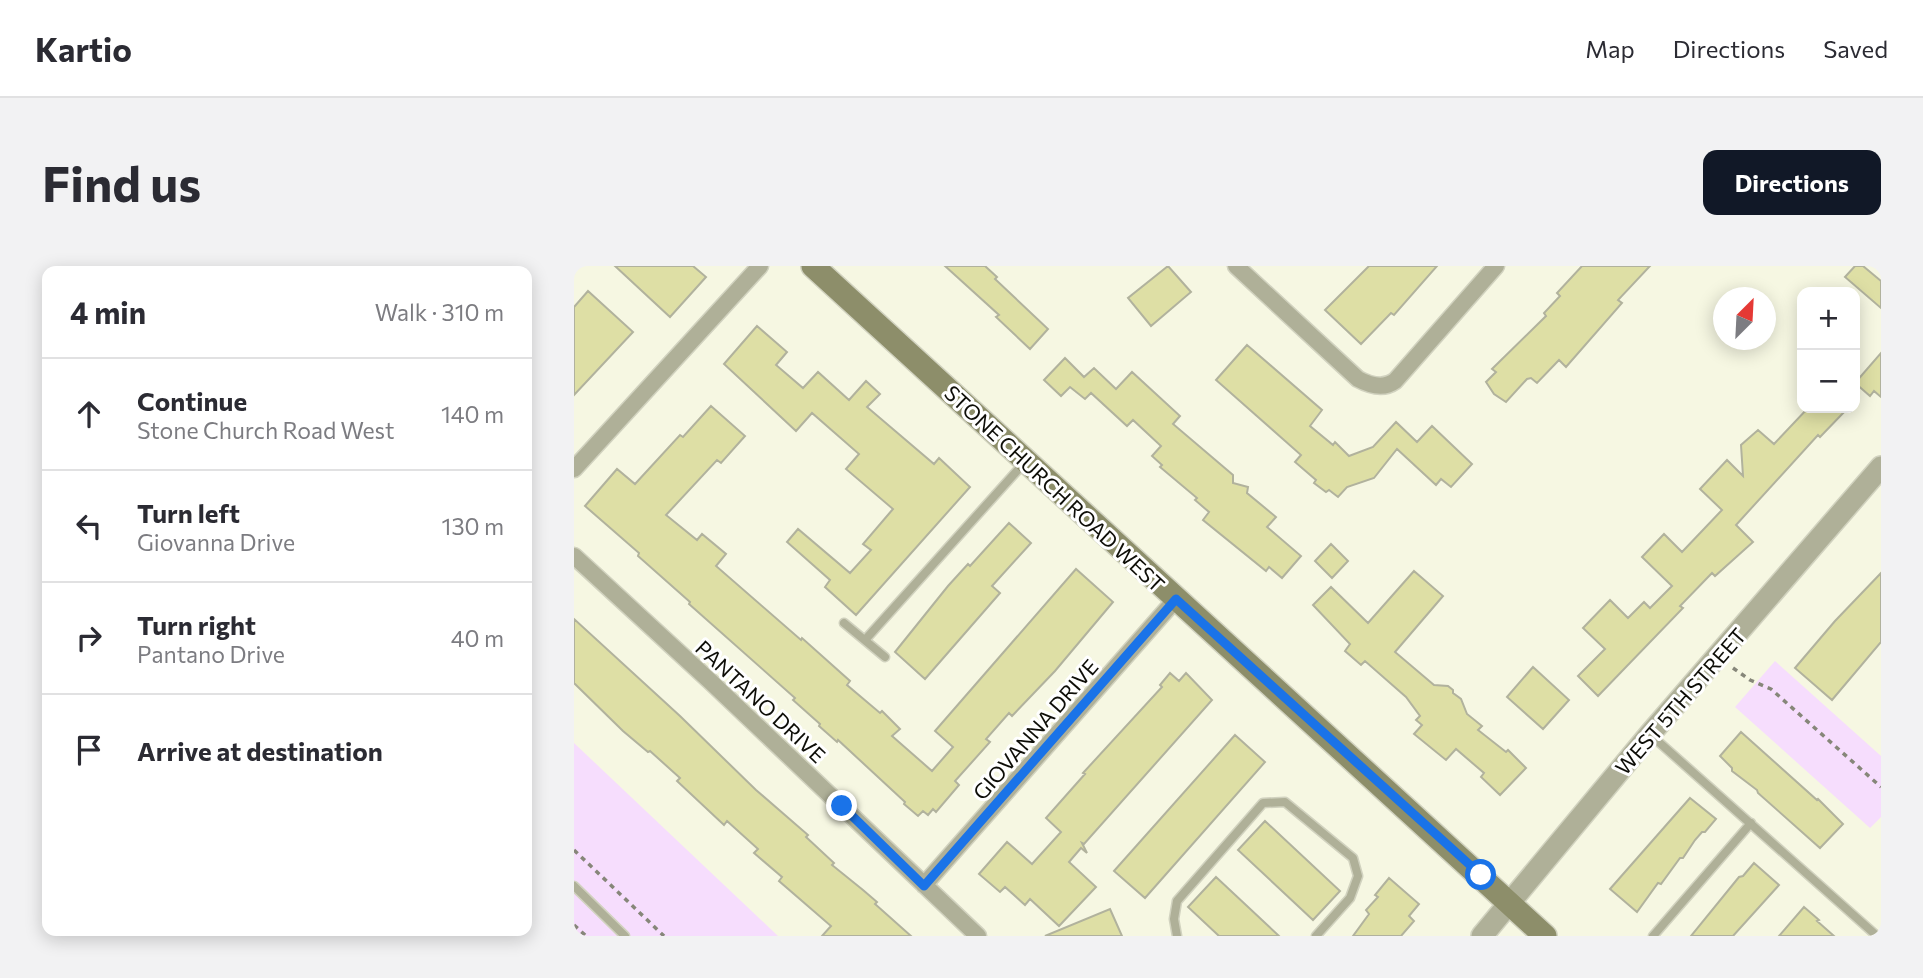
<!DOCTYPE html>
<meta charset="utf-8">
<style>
:root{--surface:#fff;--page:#f2f2f3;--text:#2b2b33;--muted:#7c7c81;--line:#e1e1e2;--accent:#111827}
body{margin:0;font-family:Commissioner,sans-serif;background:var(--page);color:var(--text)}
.controls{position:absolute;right:21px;top:21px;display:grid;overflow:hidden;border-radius:14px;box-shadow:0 4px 18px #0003}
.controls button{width:63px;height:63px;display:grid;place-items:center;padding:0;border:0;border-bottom:2px solid var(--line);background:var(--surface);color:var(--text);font:35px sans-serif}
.compass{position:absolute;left:1139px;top:21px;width:63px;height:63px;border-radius:50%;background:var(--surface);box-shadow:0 4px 18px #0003;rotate:24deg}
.stop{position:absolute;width:21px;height:21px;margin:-16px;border:5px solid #1a73e8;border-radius:50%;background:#fff}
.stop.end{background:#1a73e8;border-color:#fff;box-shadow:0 2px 7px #0008}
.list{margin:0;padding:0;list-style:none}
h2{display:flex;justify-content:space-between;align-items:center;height:91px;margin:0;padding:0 28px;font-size:30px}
h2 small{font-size:23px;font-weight:400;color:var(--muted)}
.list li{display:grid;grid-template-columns:46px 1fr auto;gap:21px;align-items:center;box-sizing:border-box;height:112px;padding:0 28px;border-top:2px solid var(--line)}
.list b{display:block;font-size:26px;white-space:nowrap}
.list p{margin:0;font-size:23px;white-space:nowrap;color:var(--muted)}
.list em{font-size:23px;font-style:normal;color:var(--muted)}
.icon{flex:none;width:38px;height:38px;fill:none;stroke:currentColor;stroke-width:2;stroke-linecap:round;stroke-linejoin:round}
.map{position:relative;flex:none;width:1307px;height:670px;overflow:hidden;border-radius:14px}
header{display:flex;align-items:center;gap:42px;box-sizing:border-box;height:98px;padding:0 35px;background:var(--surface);border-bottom:2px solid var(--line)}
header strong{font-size:33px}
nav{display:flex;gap:38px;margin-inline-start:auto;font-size:24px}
.intro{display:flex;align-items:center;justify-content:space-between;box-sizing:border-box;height:168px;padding:0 42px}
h1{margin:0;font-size:49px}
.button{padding:18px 32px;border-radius:14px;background:var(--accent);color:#fff;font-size:24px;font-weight:700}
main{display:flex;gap:42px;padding:0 42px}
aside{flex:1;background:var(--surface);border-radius:14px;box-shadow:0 4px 18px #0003}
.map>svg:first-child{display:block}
.green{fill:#f6ddfd}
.building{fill:#dedfa5;stroke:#b1b29d;stroke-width:2}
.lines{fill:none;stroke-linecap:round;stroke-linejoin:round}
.service-casing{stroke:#d1d2bf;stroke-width:11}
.minor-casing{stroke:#d1d2bf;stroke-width:19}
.tertiary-casing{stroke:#d1d2bf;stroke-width:24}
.secondary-casing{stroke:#d1d2bf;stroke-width:26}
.path{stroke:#868679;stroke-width:3.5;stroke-dasharray:5 5;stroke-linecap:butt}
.service{stroke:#afb098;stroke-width:8}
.minor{stroke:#afb098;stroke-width:16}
.tertiary{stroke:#afb098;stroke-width:21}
.secondary{stroke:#8d8e6a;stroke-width:23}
.route{stroke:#1a73e8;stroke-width:9}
.labels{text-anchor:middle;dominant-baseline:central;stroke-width:6;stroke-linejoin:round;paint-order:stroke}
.street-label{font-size:21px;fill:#0d0d07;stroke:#fff}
</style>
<header>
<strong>Kartio</strong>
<nav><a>Map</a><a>Directions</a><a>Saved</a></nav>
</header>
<div class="intro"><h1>Find us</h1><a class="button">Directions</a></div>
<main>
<aside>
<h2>4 min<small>Walk · 310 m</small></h2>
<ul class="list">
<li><svg class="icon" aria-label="ahead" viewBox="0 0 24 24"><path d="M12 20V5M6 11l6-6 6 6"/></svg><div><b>Continue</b><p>Stone Church Road West</p></div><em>140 m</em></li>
<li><svg class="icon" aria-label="left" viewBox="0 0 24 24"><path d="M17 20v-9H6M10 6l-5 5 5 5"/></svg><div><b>Turn left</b><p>Giovanna Drive</p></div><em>130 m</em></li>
<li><svg class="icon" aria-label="right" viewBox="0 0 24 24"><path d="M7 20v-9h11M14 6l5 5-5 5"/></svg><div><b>Turn right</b><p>Pantano Drive</p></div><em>40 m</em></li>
<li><svg class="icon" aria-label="arrive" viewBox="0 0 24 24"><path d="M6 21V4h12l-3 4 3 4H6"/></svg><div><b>Arrive at destination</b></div></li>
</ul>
</aside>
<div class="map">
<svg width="1307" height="670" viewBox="0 0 1307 670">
<rect width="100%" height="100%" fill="#f6f7e2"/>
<path class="green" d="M1201 395 1307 490V551L1296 562 1161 441Z
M0 477 204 670H0Z"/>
<path class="building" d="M41 0H119L132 11 96 51Z
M371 0H411L423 11 421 13 474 63 456 83 422 51 425 49Z
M594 0 617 26 577 60 554 32Z
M795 0H863L820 49 817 47 787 78 751 44Z
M1008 0H1076L1044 34 1048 37 992 101 985 94 963 117 957 112 953 113 932 136 920 128 912 116 922 106 918 103 972 50 970 47 986 30 983 27Z
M1281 0H1289L1307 15V42L1271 11Z
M14 25 59 66 0 129V41Z
M183 60 213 86 202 99 229 122 244 106 275 134 292 115 306 128 293 141 360 198 365 192 396 221 282 349 251 321 256 314 213 276 224 263 276 307 297 284 289 278 319 243 272 203 285 188 238 147 222 165 150 98Z
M673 79 748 144 736 160 759 179 761 176 775 190 799 181 822 156 843 176 858 160 898 198 877 221 867 213 862 219 823 183 800 212 773 221 764 231 755 224 752 226 740 217 742 214 721 196 727 189 642 114Z
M1307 87V131L1300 125 1296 130 1281 117Z
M491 92 510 111 520 102 542 123 558 106 606 150 599 158 659 209V217L674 221 673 227 702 251 693 261 727 290 708 312 695 301 692 305 629 254 635 246 621 234 623 232 586 201 588 199 578 190 587 180 559 154 553 160 517 127 511 133 496 121 487 130 470 114Z
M137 140 171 170 147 197 143 194 92 249 123 274 128 268 152 288 142 300 227 374 228 372 276 415 273 419 306 447 308 445 326 463 318 470 358 505 379 481 361 465 502 303 539 336 481 405 438 450 435 447 412 473 416 476 381 515 385 519 362 546 359 543 354 549 349 545 344 550 330 538 331 536 264 474 263 476 245 460 246 458 219 434 221 432 115 338 116 336 64 290 65 287 11 240 43 203 61 218 106 169 109 171Z
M1234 142H1274L1246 171 1244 169 1162 259 1179 276 1141 310 1138 307 1106 340 1109 342 1024 430 1004 410 1031 383 1009 362 1036 334 1054 352 1070 336 1076 342 1098 320 1068 291 1090 268 1108 286 1148 244 1126 223 1153 194 1169 210 1167 179 1184 164 1200 178Z
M435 257 457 277 418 320 426 327 351 413 321 386 374 320 394 298 396 300Z
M757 278 774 295 758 312 741 295Z
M840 305 869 330 821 386 860 419 874 420 879 424V427L887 433 893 448 908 460 904 464 932 486 934 484 952 502 926 529 907 511 910 507 882 483 872 494 840 468 848 459 842 454 846 450 832 431 791 395 787 399 771 385 776 378 739 339 757 321 794 357Z
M1307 307V376L1258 434 1221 402 1261 355Z
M0 353 106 450 182 524 234 569 232 571 260 597 258 599 289 624 303 636 301 638 337 670H248L257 660 205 615 208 611 180 587 184 583 153 555 150 559 103 515 106 512 76 485 74 486 49 465 0 417Z
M959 401 995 434 969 463 933 431Z
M596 407 605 415 612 407 638 434 510 578 508 577 513 587 507 582 495 596 522 621 485 660 456 633 451 639 431 621 426 626 405 608 433 576 458 598 487 566 472 552 511 508 509 507 588 421 586 419Z
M1167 466 1243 534 1244 533 1269 558 1246 582 1184 527 1183 524 1158 505V502L1146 490Z
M661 469 691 496 571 632 540 605Z
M1116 532 1142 553 1131 566H1128L1121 574 1109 592H1106L1087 618 1084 617 1063 646 1036 623Z
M691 555 766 625 739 654 664 584Z
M1180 597 1205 619 1159 670H1117L1165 611 1169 610Z
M642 611 705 670H645L614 641Z
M815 612 845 638 835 650 840 655 827 670H779L795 648 792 644 804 631 801 629Z
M1230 641 1245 654 1243 655 1260 670H1205Z
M536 643 548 670H471Z"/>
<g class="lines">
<g class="service-casing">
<path id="service" d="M270 357 311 391
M291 374 450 197
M1078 470 1303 670
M0 620 51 670
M603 670 600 653 603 635 689 537 711 536 779 592 784 610 776 632 742 670
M1079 670 1177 557"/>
</g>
<g class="minor-casing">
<path id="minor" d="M662 0 784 113C797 120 810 123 821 115L922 0
M0 203 186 0
M0 290 137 416 404 670
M350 619 602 333"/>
</g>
<g class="tertiary-casing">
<path id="tertiary" d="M908 670 1076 468 1307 201"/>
</g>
<g class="secondary-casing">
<path id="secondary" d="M239 0 971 670"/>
</g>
<path class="path" d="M1159 402 1176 414 1197 423 1307 521
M0 584 90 670
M0 659 12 670"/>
<use href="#service" class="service"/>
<use href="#minor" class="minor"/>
<use href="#tertiary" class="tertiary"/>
<use href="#secondary" class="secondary"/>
</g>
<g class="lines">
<path class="route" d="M268 540 350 620 602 333 907 609"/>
</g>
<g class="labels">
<g class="street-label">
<text transform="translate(481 222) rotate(43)">STONE CHURCH ROAD WEST</text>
<text transform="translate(187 435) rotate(43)">PANTANO DRIVE</text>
<text transform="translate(1106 435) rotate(-49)">WEST 5TH STREET</text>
<text transform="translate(461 463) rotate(-49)">GIOVANNA DRIVE</text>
</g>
</g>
</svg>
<div class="controls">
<button>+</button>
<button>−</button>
</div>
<svg class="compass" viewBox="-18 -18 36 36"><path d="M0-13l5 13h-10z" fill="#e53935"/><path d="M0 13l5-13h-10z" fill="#7c7c81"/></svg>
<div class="stop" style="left:907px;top:609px"></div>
<div class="stop end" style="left:268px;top:540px"></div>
</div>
</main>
